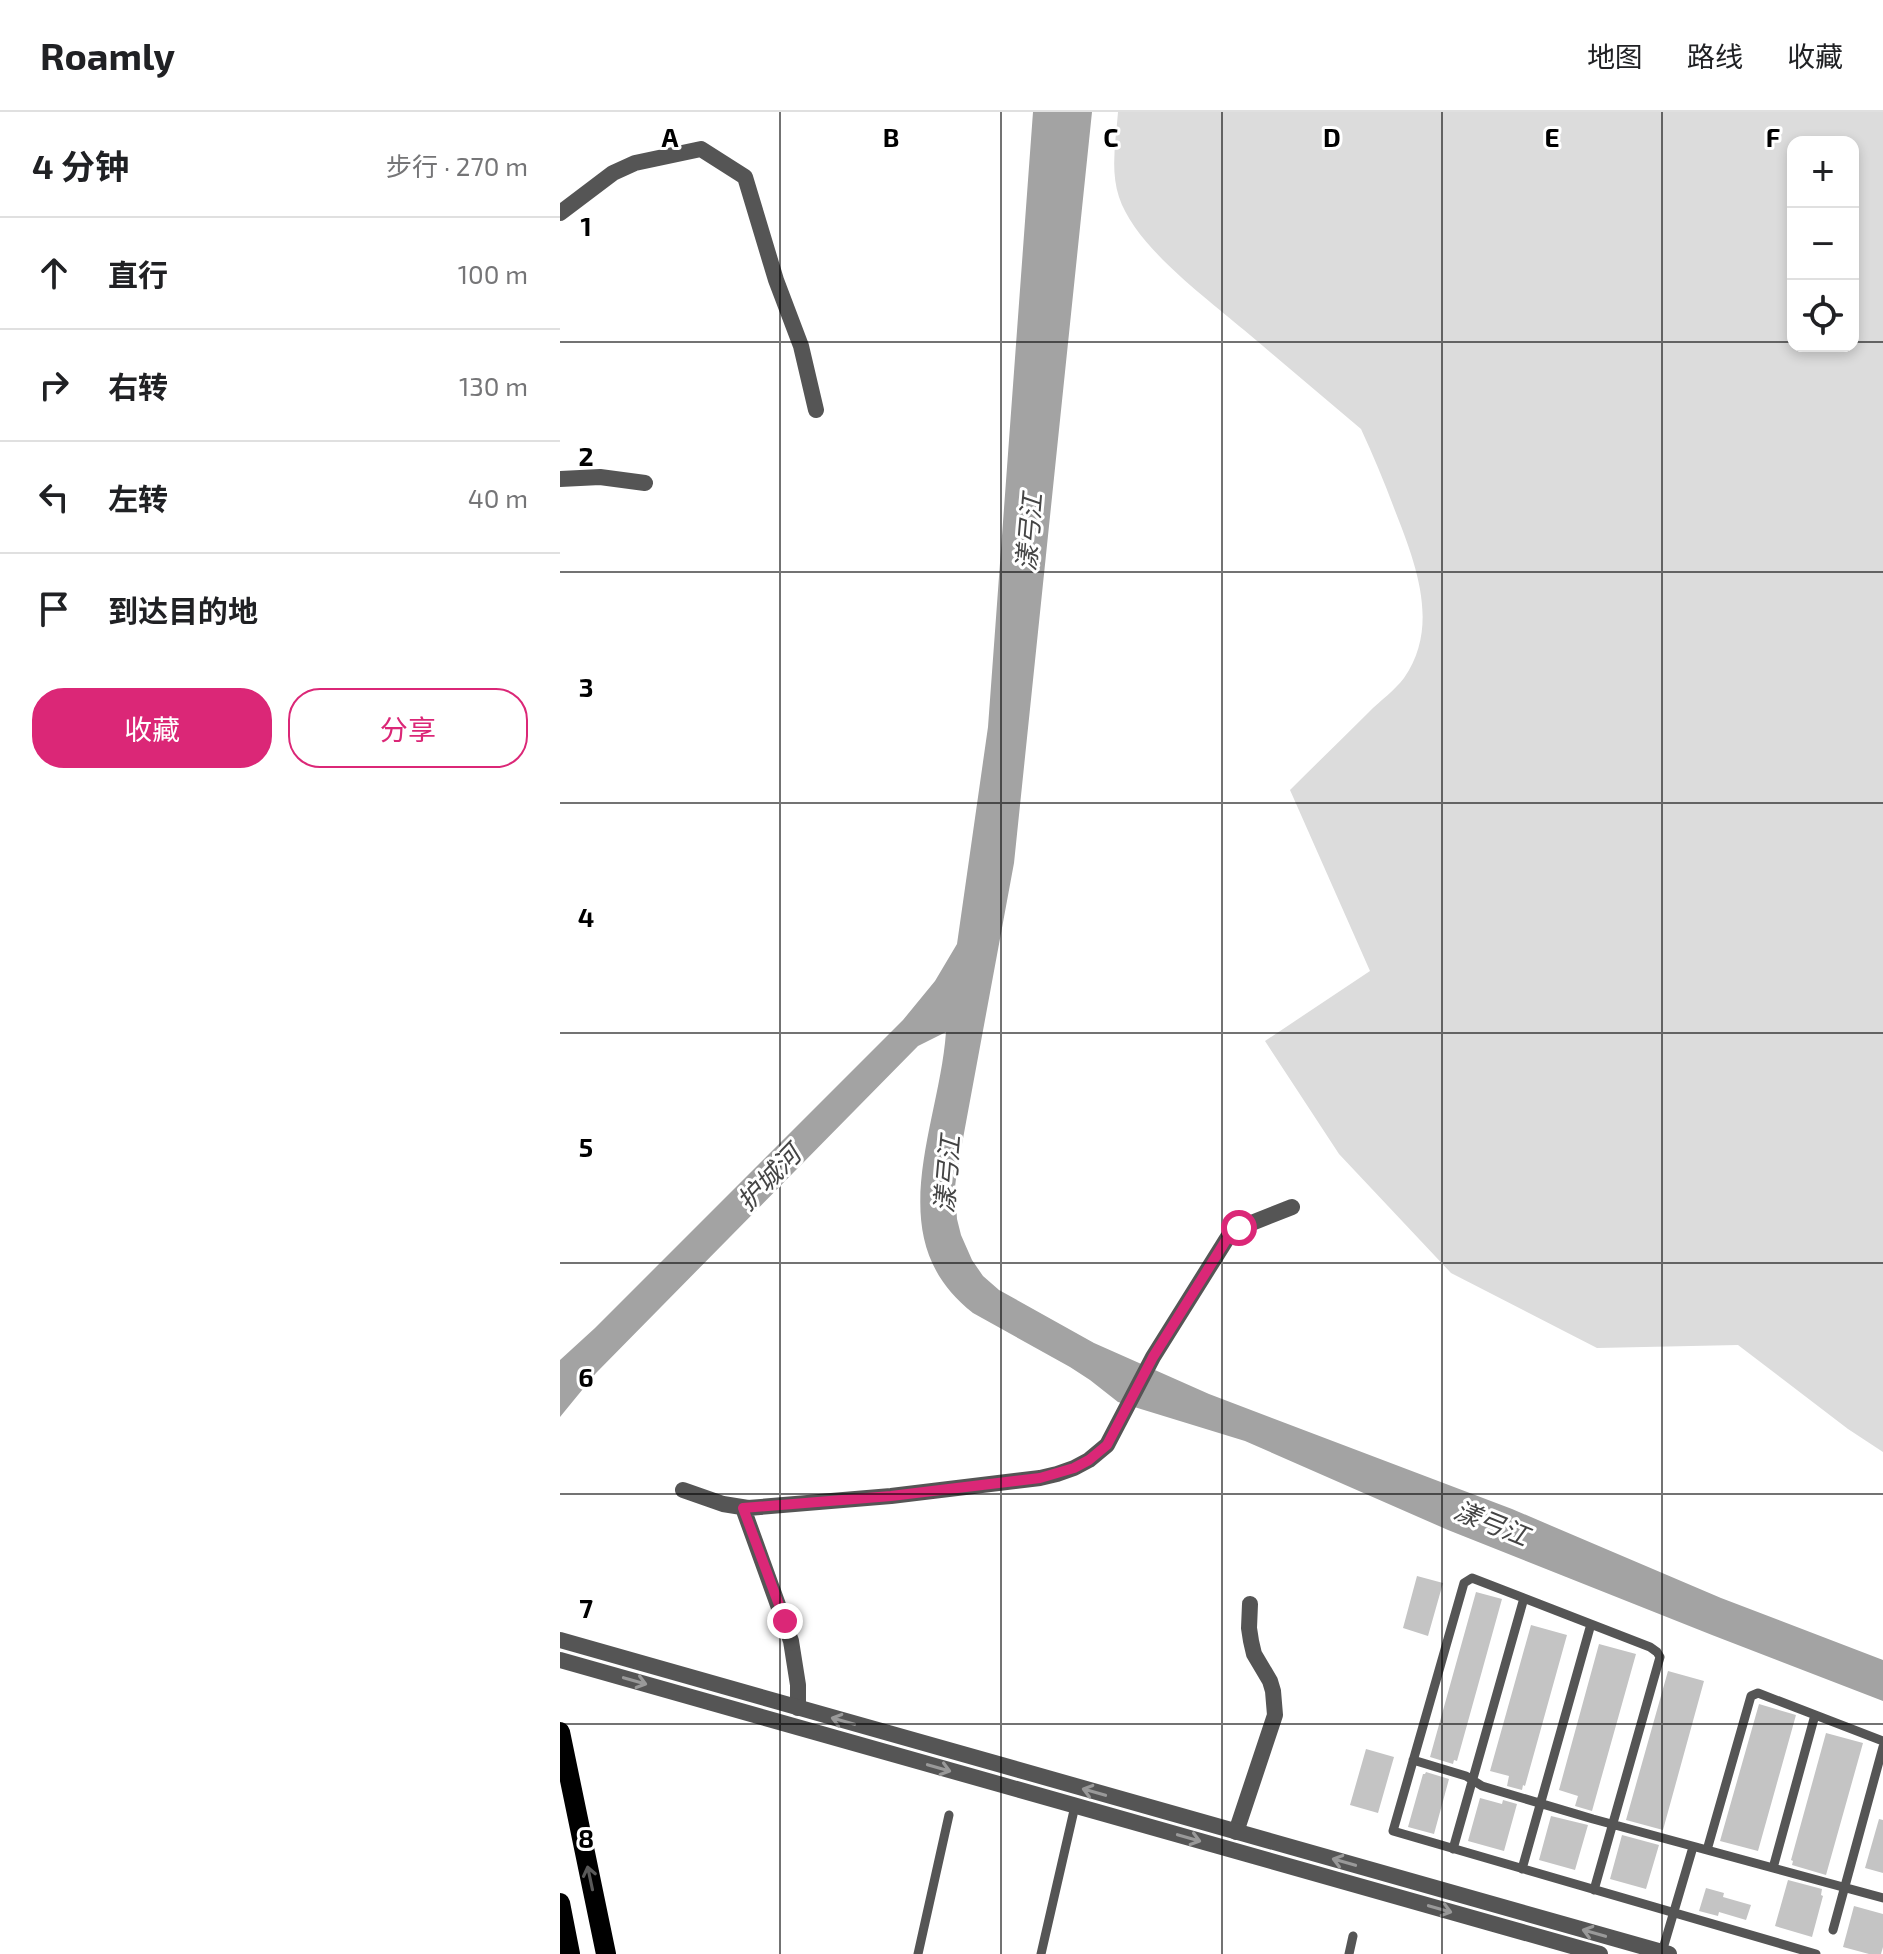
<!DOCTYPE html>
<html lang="zh">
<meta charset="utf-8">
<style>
:root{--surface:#fff;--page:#f2f2f2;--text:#202124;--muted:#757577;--line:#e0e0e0;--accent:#db2777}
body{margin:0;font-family:"Exo 2","Noto Sans SC",sans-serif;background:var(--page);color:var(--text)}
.controls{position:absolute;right:24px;top:24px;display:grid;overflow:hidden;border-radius:16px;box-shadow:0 4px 12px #0003}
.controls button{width:72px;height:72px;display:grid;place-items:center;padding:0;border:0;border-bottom:2px solid var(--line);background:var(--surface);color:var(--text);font:40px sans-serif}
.stop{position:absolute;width:24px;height:24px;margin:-18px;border:6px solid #db2777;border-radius:50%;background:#fff}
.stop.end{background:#db2777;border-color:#fff;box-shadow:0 2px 8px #0008}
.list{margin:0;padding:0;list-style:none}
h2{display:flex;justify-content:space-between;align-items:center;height:104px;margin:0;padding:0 32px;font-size:34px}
h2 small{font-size:26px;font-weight:400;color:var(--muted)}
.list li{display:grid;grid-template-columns:52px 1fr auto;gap:24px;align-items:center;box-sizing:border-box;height:112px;padding:0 32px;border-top:2px solid var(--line)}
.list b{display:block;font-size:30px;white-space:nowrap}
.list em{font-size:26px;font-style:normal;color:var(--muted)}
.actions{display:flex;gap:16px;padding:24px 32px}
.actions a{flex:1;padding:18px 0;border:2px solid var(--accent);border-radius:32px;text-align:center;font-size:28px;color:var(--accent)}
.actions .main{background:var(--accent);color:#fff}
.icon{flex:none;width:44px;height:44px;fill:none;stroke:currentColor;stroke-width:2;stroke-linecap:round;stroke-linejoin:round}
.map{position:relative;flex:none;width:1323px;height:1842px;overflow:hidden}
header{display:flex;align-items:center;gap:48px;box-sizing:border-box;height:112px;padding:0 40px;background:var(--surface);border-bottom:2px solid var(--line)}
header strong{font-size:38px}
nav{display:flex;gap:44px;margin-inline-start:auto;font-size:28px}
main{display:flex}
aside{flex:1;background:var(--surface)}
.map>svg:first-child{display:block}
.green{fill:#dcdcdc;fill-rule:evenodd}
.water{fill:#a3a3a3}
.building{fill:#c4c4c4}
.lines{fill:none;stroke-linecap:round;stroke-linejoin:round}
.service{stroke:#555;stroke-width:9}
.minor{stroke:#555;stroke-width:16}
.tertiary{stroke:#555;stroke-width:16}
.primary{stroke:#000;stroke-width:20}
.oneway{stroke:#999}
.oneway2{stroke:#595959}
.route{stroke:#db2777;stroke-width:10}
.grid{fill:none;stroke:#000;stroke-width:2;stroke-opacity:0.55}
.labels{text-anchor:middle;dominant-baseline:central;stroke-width:6;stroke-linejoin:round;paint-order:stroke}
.water-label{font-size:26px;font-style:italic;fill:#444;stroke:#fff}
.grid-label{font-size:26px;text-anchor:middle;font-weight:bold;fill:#000;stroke:#fff;stroke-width:6;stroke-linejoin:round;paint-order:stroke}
</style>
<header>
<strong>Roamly</strong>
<nav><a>地图</a><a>路线</a><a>收藏</a></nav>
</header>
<main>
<aside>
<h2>4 分钟<small>步行 · 270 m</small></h2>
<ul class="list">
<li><svg class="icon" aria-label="ahead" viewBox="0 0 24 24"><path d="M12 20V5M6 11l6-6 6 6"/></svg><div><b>直行</b></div><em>100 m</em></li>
<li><svg class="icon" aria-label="right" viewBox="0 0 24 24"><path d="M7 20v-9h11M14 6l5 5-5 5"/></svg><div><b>右转</b></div><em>130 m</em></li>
<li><svg class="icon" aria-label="left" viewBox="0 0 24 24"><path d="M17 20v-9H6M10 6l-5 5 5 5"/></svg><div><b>左转</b></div><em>40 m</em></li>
<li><svg class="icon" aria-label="arrive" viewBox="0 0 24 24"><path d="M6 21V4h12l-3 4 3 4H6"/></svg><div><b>到达目的地</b></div></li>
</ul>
<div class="actions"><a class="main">收藏</a><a>分享</a></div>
</aside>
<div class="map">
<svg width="1323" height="1842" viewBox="0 0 1323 1842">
<rect width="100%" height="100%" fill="#fff"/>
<path class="green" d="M558 0H1323V1340L1288 1317 1178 1233 1037 1236 891 1161 779 1042 705 929 810 859 730 678C756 652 783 626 809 600 820 589 835 578 844 566 881 513 855 450 834 396 824 369 813 343 801 317 762 284 723 251 684 218 645 185 575 134 559 85 550 58 556 28 558 0ZM1233 30H1293V234H1233Z"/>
<path class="water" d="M473 0H532L454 751 397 1059 395 1075 397 1107 401 1123 412 1148 423 1164 439 1178 534 1231 649 1282 952 1397 1161 1486 1323 1548V1589L1152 1523 888 1418 685 1329 558 1290 530 1268 510 1255 413 1201C318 1127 379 1017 386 920L358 934 36 1261 0 1305V1248L35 1216 343 908 375 869 397 832 428 615Z"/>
<path class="building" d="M857 1464 883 1471 868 1524 843 1516Z
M916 1480 942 1487 897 1649 894 1648 893 1652 870 1645Z
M971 1513 1007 1523 965 1674 963 1673 962 1678 947 1674 949 1664 930 1659Z
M1039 1532 1076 1542 1032 1699 1015 1694 1018 1684 999 1678Z
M1108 1559 1144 1569 1103 1718 1066 1708Z
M1199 1592 1236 1603 1198 1739 1160 1729Z
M1266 1621 1303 1631 1266 1763 1232 1753 1233 1749 1231 1748Z
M806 1637 834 1645 818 1701 790 1693Z
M866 1660 889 1667 874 1722 848 1715 863 1662H865Z
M920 1686 942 1692 943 1688 957 1692 944 1739 908 1729Z
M991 1704 1028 1713 1015 1758 979 1748Z
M1319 1707 1323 1708V1761L1305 1756Z
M1062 1723 1099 1733 1086 1777 1050 1767Z
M1228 1768 1262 1777 1261 1783 1263 1784 1252 1825 1215 1814Z
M1146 1776 1164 1781 1163 1785 1191 1793 1186 1808 1159 1800 1158 1804 1139 1799Z
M1294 1794 1323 1802V1835L1321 1842H1309L1283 1835Z"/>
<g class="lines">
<path class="service" d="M853 1648 906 1664 922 1674 1033 1707 1323 1786
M893 1737 964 1486
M1147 1738 1191 1584 1198 1581 1323 1629
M1213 1756 1255 1603
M962 1757 1031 1512
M1034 1778 1100 1545 1097 1540 1090 1535 912 1466 904 1471 833 1719 1256 1842
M1273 1818 1323 1635
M1102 1840 1133 1735
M358 1842 389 1703
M481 1842 515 1694
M789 1842 793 1824"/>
<path class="minor" d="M0 101 53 61 75 51 141 37 185 65 216 168 241 234 256 298
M0 367 40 365 85 371
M123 1378 163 1392 188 1396 331 1384 480 1366 497 1362 514 1356 529 1348 547 1333 593 1245 668 1125 679 1116 732 1095
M183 1396 231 1529 238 1573V1596
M676 1720 715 1603 713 1579 710 1569 694 1542 691 1529 689 1516 690 1492"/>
<path class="tertiary" d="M0 1528 1109 1842
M0 1548 1040 1842"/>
<path class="primary" d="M0 1620 46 1842
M0 1791 10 1842"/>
</g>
<defs><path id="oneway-shaft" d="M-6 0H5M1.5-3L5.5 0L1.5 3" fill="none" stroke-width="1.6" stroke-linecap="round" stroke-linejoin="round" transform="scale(2)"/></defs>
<g class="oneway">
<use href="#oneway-shaft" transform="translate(75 1569) rotate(16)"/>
<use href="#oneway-shaft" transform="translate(283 1609) rotate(-164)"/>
<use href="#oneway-shaft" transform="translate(379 1656) rotate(16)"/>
<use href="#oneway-shaft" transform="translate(534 1680) rotate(-164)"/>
<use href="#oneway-shaft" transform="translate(629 1726) rotate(16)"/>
<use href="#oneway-shaft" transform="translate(784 1750) rotate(-164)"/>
<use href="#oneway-shaft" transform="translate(880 1797) rotate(16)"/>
<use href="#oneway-shaft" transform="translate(1034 1821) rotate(-164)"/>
</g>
<use class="oneway2" href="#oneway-shaft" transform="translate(30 1766) rotate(-102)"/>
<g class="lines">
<path class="route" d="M225 1509 183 1396 331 1384 480 1366 514 1356 529 1348 547 1333 593 1245 668 1125 679 1116"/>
</g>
<path class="grid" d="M220 0V1842M441 0V1842M662 0V1842M882 0V1842M1102 0V1842M0 230H1233M1293 230H1323M0 460H1323M0 691H1323M0 921H1323M0 1151H1323M0 1382H1323M0 1612H1323"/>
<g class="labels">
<g class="water-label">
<text transform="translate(468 420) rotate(-85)">漾弓江</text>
<text transform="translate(386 1062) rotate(-85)">漾弓江</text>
<text transform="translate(208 1065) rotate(-46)">护城河</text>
<text transform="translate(932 1410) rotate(22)">漾弓江</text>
</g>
</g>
<g class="grid-label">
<text x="110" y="35">A</text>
<text x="331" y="35">B</text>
<text x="551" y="35">C</text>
<text x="772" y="35">D</text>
<text x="992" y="35">E</text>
<text x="1213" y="35">F</text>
<text x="26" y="124">1</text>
<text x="26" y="354">2</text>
<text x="26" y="585">3</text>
<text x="26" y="815">4</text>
<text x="26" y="1045">5</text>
<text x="26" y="1275">6</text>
<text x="26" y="1506">7</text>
<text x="26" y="1736">8</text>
</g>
</svg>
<div class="controls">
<button>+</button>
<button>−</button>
<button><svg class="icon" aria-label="locate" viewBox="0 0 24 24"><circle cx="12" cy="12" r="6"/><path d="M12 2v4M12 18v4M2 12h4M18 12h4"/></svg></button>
</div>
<div class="stop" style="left:679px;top:1116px"></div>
<div class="stop end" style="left:225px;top:1509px"></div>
</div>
</main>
